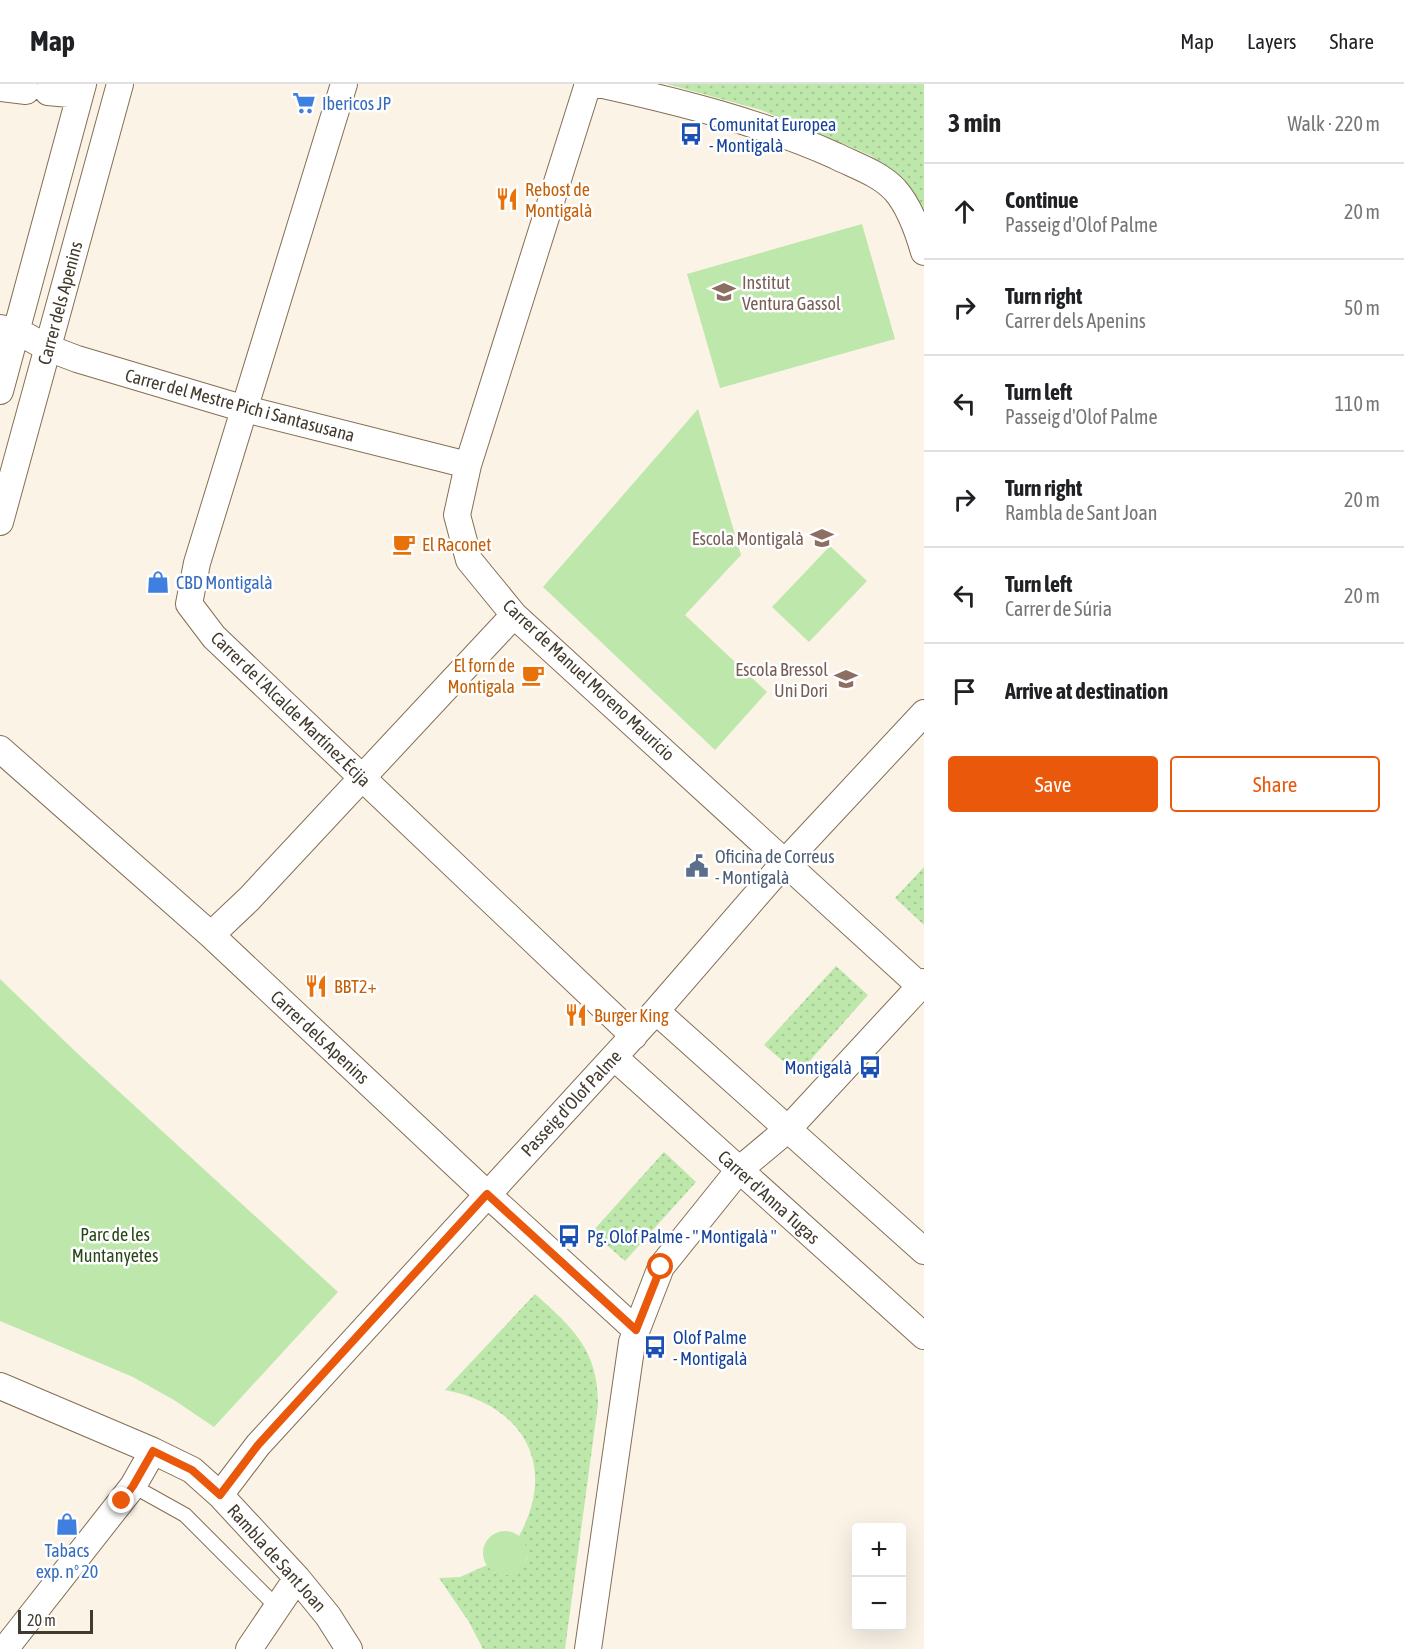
<!DOCTYPE html>
<meta charset="utf-8">
<style>
:root{--surface:#fff;--page:#f6f6f6;--text:#202124;--muted:#757577;--line:#e0e0e0;--accent:#ea580c}
body{margin:0;font-family:"Asap Condensed",sans-serif;background:var(--page);color:var(--text)}
.controls{position:absolute;right:18px;bottom:18px;display:grid;overflow:hidden;border-radius:6px;box-shadow:0 6px 24px #0002}
.controls button{width:54px;height:54px;display:grid;place-items:center;padding:0;border:0;border-bottom:2px solid var(--line);background:var(--surface);color:var(--text);font:30px sans-serif}
.scale{position:absolute;left:18px;bottom:15px;width:75px;box-sizing:border-box;padding-left:6px;border:3px solid #433a2e;border-top:0;font-size:16px;line-height:21px;white-space:nowrap;color:#433a2e;-webkit-text-stroke:4px #fff;paint-order:stroke}
.stop{position:absolute;width:18px;height:18px;margin:-14px;border:4px solid #ea580c;border-radius:50%;background:#fff}
.stop.end{background:#ea580c;border-color:#fff;box-shadow:0 2px 6px #0008}
.list{margin:0;padding:0;list-style:none}
h2{display:flex;justify-content:space-between;align-items:center;height:78px;margin:0;padding:0 24px;font-size:26px}
h2 small{font-size:20px;font-weight:400;color:var(--muted)}
.list li{display:grid;grid-template-columns:39px 1fr auto;gap:18px;align-items:center;box-sizing:border-box;height:96px;padding:0 24px;border-top:2px solid var(--line)}
.list b{display:block;font-size:22px;white-space:nowrap}
.list p{margin:0;font-size:20px;white-space:nowrap;color:var(--muted)}
.list em{font-size:20px;font-style:normal;color:var(--muted)}
.actions{display:flex;gap:12px;padding:18px 24px}
.actions a{flex:1;padding:14px 0;border:2px solid var(--accent);border-radius:6px;text-align:center;font-size:21px;color:var(--accent)}
.actions .main{background:var(--accent);color:#fff}
.icon{flex:none;width:33px;height:33px;fill:none;stroke:currentColor;stroke-width:2;stroke-linecap:round;stroke-linejoin:round}
.map{position:relative;flex:none;width:924px;height:1565px;overflow:hidden}
header{display:flex;align-items:center;gap:36px;box-sizing:border-box;height:84px;padding:0 30px;background:var(--surface);border-bottom:2px solid var(--line)}
header strong{font-size:28px}
nav{display:flex;gap:33px;margin-inline-start:auto;font-size:21px}
main{display:flex}
aside{flex:1;background:var(--surface)}
.map>svg:first-child{display:block}
.grass{fill:url(#grass-dots)}
.green{fill:#bde7ab}
.lines{fill:none;stroke-linecap:round;stroke-linejoin:round}
.lane-casing{stroke:#846f54;stroke-width:16}
.street-casing{stroke:#846f54;stroke-width:28}
.lane{stroke:#fff;stroke-width:14}
.street{stroke:#fff;stroke-width:26}
.route{stroke:#ea580c;stroke-width:8}
.labels{text-anchor:middle;dominant-baseline:central;stroke-width:5;stroke-linejoin:round;paint-order:stroke}
.shop-label{font-size:18px;fill:#366cbe;stroke:#fff;text-anchor:start}
.transit-label{font-size:18px;fill:#164399;stroke:#fff;text-anchor:start}
.food-label{font-size:18px;fill:#c56008;stroke:#fff;text-anchor:start}
.education-label{font-size:18px;fill:#785e54;stroke:#fff;text-anchor:end}
.street-label{font-size:18px;fill:#433a2e;stroke:#fff}
.service-label{font-size:18px;fill:#4e5e75;stroke:#fff;text-anchor:start}
.park-label{font-size:18px;fill:#274816;stroke:#fff}
</style>
<header>
<strong>Map</strong>
<nav><a>Map</a><a>Layers</a><a>Share</a></nav>
</header>
<main>
<div class="map">
<svg width="924" height="1565" viewBox="0 0 924 1565">
<defs>
<pattern id="grass-dots" width="8" height="8" patternUnits="userSpaceOnUse" patternTransform="scale(1.5)"><rect width="8" height="8" fill="#bde7ab"/><path d="M2 2h.1M6 6h.1" fill="none" stroke="#a4c793" stroke-width="1.8" stroke-linecap="round"/></pattern>
</defs>
<rect width="100%" height="100%" fill="#fcf3e7"/>
<path class="grass" d="M667 0H924V128L903 94 870 71 761 26Z
M924 783V841L895 814Z
M836 882 868 911 798 990 764 961Z
M664 1068 696 1098 625 1177 592 1148Z
M535 1210C573 1244 598 1266 598 1320L565 1565H483L469 1538 439 1494 460 1493 487 1481 495 1489C520 1487 538 1479 519 1452 559 1380 521 1320 445 1306Z"/>
<path class="green" d="M862 140 895 255 720 304 687 190Z
M698 325 741 471 685 531 767 608 715 666 543 503Z
M830 462 867 497 809 558 772 523Z
M0 895 78 970 338 1208 214 1343 174 1316 133 1293 0 1237Z
M483 1469a22 22 0 1 1 44 0a22 22 0 1 1-44 0Z"/>
<g class="lines">
<g class="lane-casing">
<path id="lane" d="M133 1402 185 1431 277 1523"/>
</g>
<g class="street-casing">
<path id="street" d="M344 0 197 479 189 520 214 553 634 952
M588 0 468 381 457 431 469 476 514 531 920 902
M599 0C680 18 760 38 836 72 856 82 879 89 895 106 910 123 918 147 924 168
M0 4 26 7
M48 8 80 11
M0 244 17 247 48 264 77 275 245 325 468 381
M0 307 83 0
M0 438 120 0
M0 665 211 851 487 1110 636 1246
M211 851 249 815 514 531
M656 927 924 1167
M614 973 924 1252
M0 1302 153 1367 192 1386 220 1411 297 1494 328 1532 349 1565
M220 1411 258 1361 656 927 786 777 924 629
M5 1565 133 1402 153 1367
M249 1565 297 1494
M588 1565 632 1258 661 1183 739 1086 788 1045 924 898"/>
</g>
<use href="#lane" class="lane"/>
<use href="#street" class="street"/>
</g>
<g class="lines">
<path class="route" d="M122 1417 133 1402 153 1367 192 1386 220 1411 258 1361 487 1110 636 1246 661 1183"/>
</g>
<defs>
<g id="supermarket-bare" transform="scale(1.8)"><path d="M-6-5.5h2.5l.6 2H6L4.5 2H-2.5L-4.4-4H-6ZM-1.5 3.2a1.3 1.3 0 1 0 .1 0ZM3 3.2a1.3 1.3 0 1 0 .1 0Z" fill="#3f7fe0" stroke="#fff" stroke-width="2.5" paint-order="stroke"/></g>
<g id="bus-bare" transform="scale(1.8)"><path d="M-5-6H5V4H4V6H2V4H-2V6H-4V4H-5ZM-3.5-4V0h7V-4ZM-3.5 1.2v1.5H-2V1.2ZM2 1.2v1.5H3.5V1.2Z" fill="#1a4fb4" stroke="#fff" stroke-width="2.5" paint-order="stroke"/></g>
<g id="restaurant-bare" transform="scale(1.8)"><path d="M-5-6h1v4h1v-4h1v4h1v-4h1v5L-1.5 .5V6h-2V.5L-5-1ZM5-6V6H3V1.5H1.5Q1.5-4 5-6Z" fill="#e8710a" stroke="#fff" stroke-width="2.5" paint-order="stroke"/></g>
<g id="school-bare" transform="scale(1.8)"><path d="M0-5L7-2L0 1L-7-2ZM-4 1L0 2.5L4 1V4Q0 6-4 4Z" fill="#8d6e63" stroke="#fff" stroke-width="2.5" paint-order="stroke"/></g>
<g id="cafe-bare" transform="scale(1.8)"><path d="M-5.5-4.5H6V0H3Q3 3.5 0 3.5H-2.5Q-5.5 3.5-5.5 0ZM3-3.2v2h1.7v-2ZM-6 4.5H4V6H-6Z" fill="#e8710a" stroke="#fff" stroke-width="2.5" paint-order="stroke"/></g>
<g id="shop-bare" transform="scale(1.8)"><path d="M-5-2.5h2.3a2.7 3.5 0 0 1 5.4 0H5L5.5 6h-11ZM-1.5-2.5h3a1.5 2.3 0 0 0-3 0Z" fill="#3f7fe0" stroke="#fff" stroke-width="2.5" paint-order="stroke"/></g>
<g id="civic-bare" transform="scale(1.8)"><path d="M-.6-6.5H3V-4.5H.6V-3L4-1V1h2V6H-6V1h2V-1L-.6-3ZM-1.2 2.5V6h2.4V2.5Z" fill="#5c6f8a" stroke="#fff" stroke-width="2.5" paint-order="stroke"/></g>
</defs>
<g fill-rule="evenodd">
<use href="#supermarket-bare" x="304" y="19"/>
<use href="#bus-bare" x="691" y="50"/>
<use href="#restaurant-bare" x="507" y="115"/>
<use href="#school-bare" x="724" y="208"/>
<use href="#school-bare" x="822" y="454"/>
<use href="#cafe-bare" x="404" y="460"/>
<use href="#shop-bare" x="158" y="498"/>
<use href="#cafe-bare" x="533" y="591"/>
<use href="#school-bare" x="846" y="595"/>
<use href="#civic-bare" x="697" y="782"/>
<use href="#restaurant-bare" x="316" y="902"/>
<use href="#restaurant-bare" x="576" y="931"/>
<use href="#bus-bare" x="870" y="983"/>
<use href="#bus-bare" x="569" y="1152"/>
<use href="#bus-bare" x="655" y="1263"/>
<use href="#shop-bare" x="67" y="1440"/>
</g>
<g class="labels">
<g class="shop-label">
<text x="322" y="19">Ibericos JP</text>
<text x="176" y="498">CBD Montigalà</text>
<text x="67" y="1466" text-anchor="middle">Tabacs<tspan x="67" dy="21">exp. nº 20</tspan></text>
</g>
<g class="transit-label">
<text x="709" y="40">Comunitat Europea<tspan x="709" dy="21">- Montigalà</tspan></text>
<text x="852" y="983" text-anchor="end">Montigalà</text>
<text x="587" y="1152">Pg. Olof Palme - " Montigalà "</text>
<text x="673" y="1253">Olof Palme<tspan x="673" dy="21">- Montigalà</tspan></text>
</g>
<g class="food-label">
<text x="525" y="105">Rebost de<tspan x="525" dy="21">Montigalà</tspan></text>
<text x="422" y="460">El Raconet</text>
<text x="515" y="581" text-anchor="end">El forn de<tspan x="515" dy="21">Montigala</tspan></text>
<text x="334" y="902">BBT2+</text>
<text x="594" y="931">Burger King</text>
</g>
<g class="education-label">
<text x="742" y="198" text-anchor="start">Institut<tspan x="742" dy="21">Ventura Gassol</tspan></text>
<text x="804" y="454">Escola Montigalà</text>
<text x="828" y="585">Escola Bressol<tspan x="828" dy="21">Uni Dori</tspan></text>
</g>
<g class="street-label">
<text transform="translate(60 219) rotate(-75)">Carrer dels Apenins</text>
<text transform="translate(240 321) rotate(15)">Carrer del Mestre Pich i Santasusana</text>
<text transform="translate(589 596) rotate(43)">Carrer de Manuel Moreno Mauricio</text>
<text transform="translate(291 625) rotate(44)">Carrer de l'Alcalde Martínez Écija</text>
<text transform="translate(320 953) rotate(43)">Carrer dels Apenins</text>
<text transform="translate(571 1019) rotate(-47)">Passeig d'Olof Palme</text>
<text transform="translate(769 1113) rotate(42)">Carrer d'Anna Tugas</text>
<text transform="translate(277 1474) rotate(48)">Rambla de Sant Joan</text>
</g>
<g class="service-label">
<text x="715" y="772">Oficina de Correus<tspan x="715" dy="21">- Montigalà</tspan></text>
</g>
<g class="park-label">
<text x="115" y="1150">Parc de les<tspan x="115" dy="21">Muntanyetes</tspan></text>
</g>
</g>
</svg>
<div class="controls">
<button>+</button>
<button>−</button>
</div>
<div class="scale">20 m</div>
<div class="stop" style="left:661px;top:1183px"></div>
<div class="stop end" style="left:122px;top:1417px"></div>
</div>
<aside>
<h2>3 min<small>Walk · 220 m</small></h2>
<ul class="list">
<li><svg class="icon" aria-label="ahead" viewBox="0 0 24 24"><path d="M12 20V5M6 11l6-6 6 6"/></svg><div><b>Continue</b><p>Passeig d'Olof Palme</p></div><em>20 m</em></li>
<li><svg class="icon" aria-label="right" viewBox="0 0 24 24"><path d="M7 20v-9h11M14 6l5 5-5 5"/></svg><div><b>Turn right</b><p>Carrer dels Apenins</p></div><em>50 m</em></li>
<li><svg class="icon" aria-label="left" viewBox="0 0 24 24"><path d="M17 20v-9H6M10 6l-5 5 5 5"/></svg><div><b>Turn left</b><p>Passeig d'Olof Palme</p></div><em>110 m</em></li>
<li><svg class="icon" aria-label="right" viewBox="0 0 24 24"><path d="M7 20v-9h11M14 6l5 5-5 5"/></svg><div><b>Turn right</b><p>Rambla de Sant Joan</p></div><em>20 m</em></li>
<li><svg class="icon" aria-label="left" viewBox="0 0 24 24"><path d="M17 20v-9H6M10 6l-5 5 5 5"/></svg><div><b>Turn left</b><p>Carrer de Súria</p></div><em>20 m</em></li>
<li><svg class="icon" aria-label="arrive" viewBox="0 0 24 24"><path d="M6 21V4h12l-3 4 3 4H6"/></svg><div><b>Arrive at destination</b></div></li>
</ul>
<div class="actions"><a class="main">Save</a><a>Share</a></div>
</aside>
</main>
